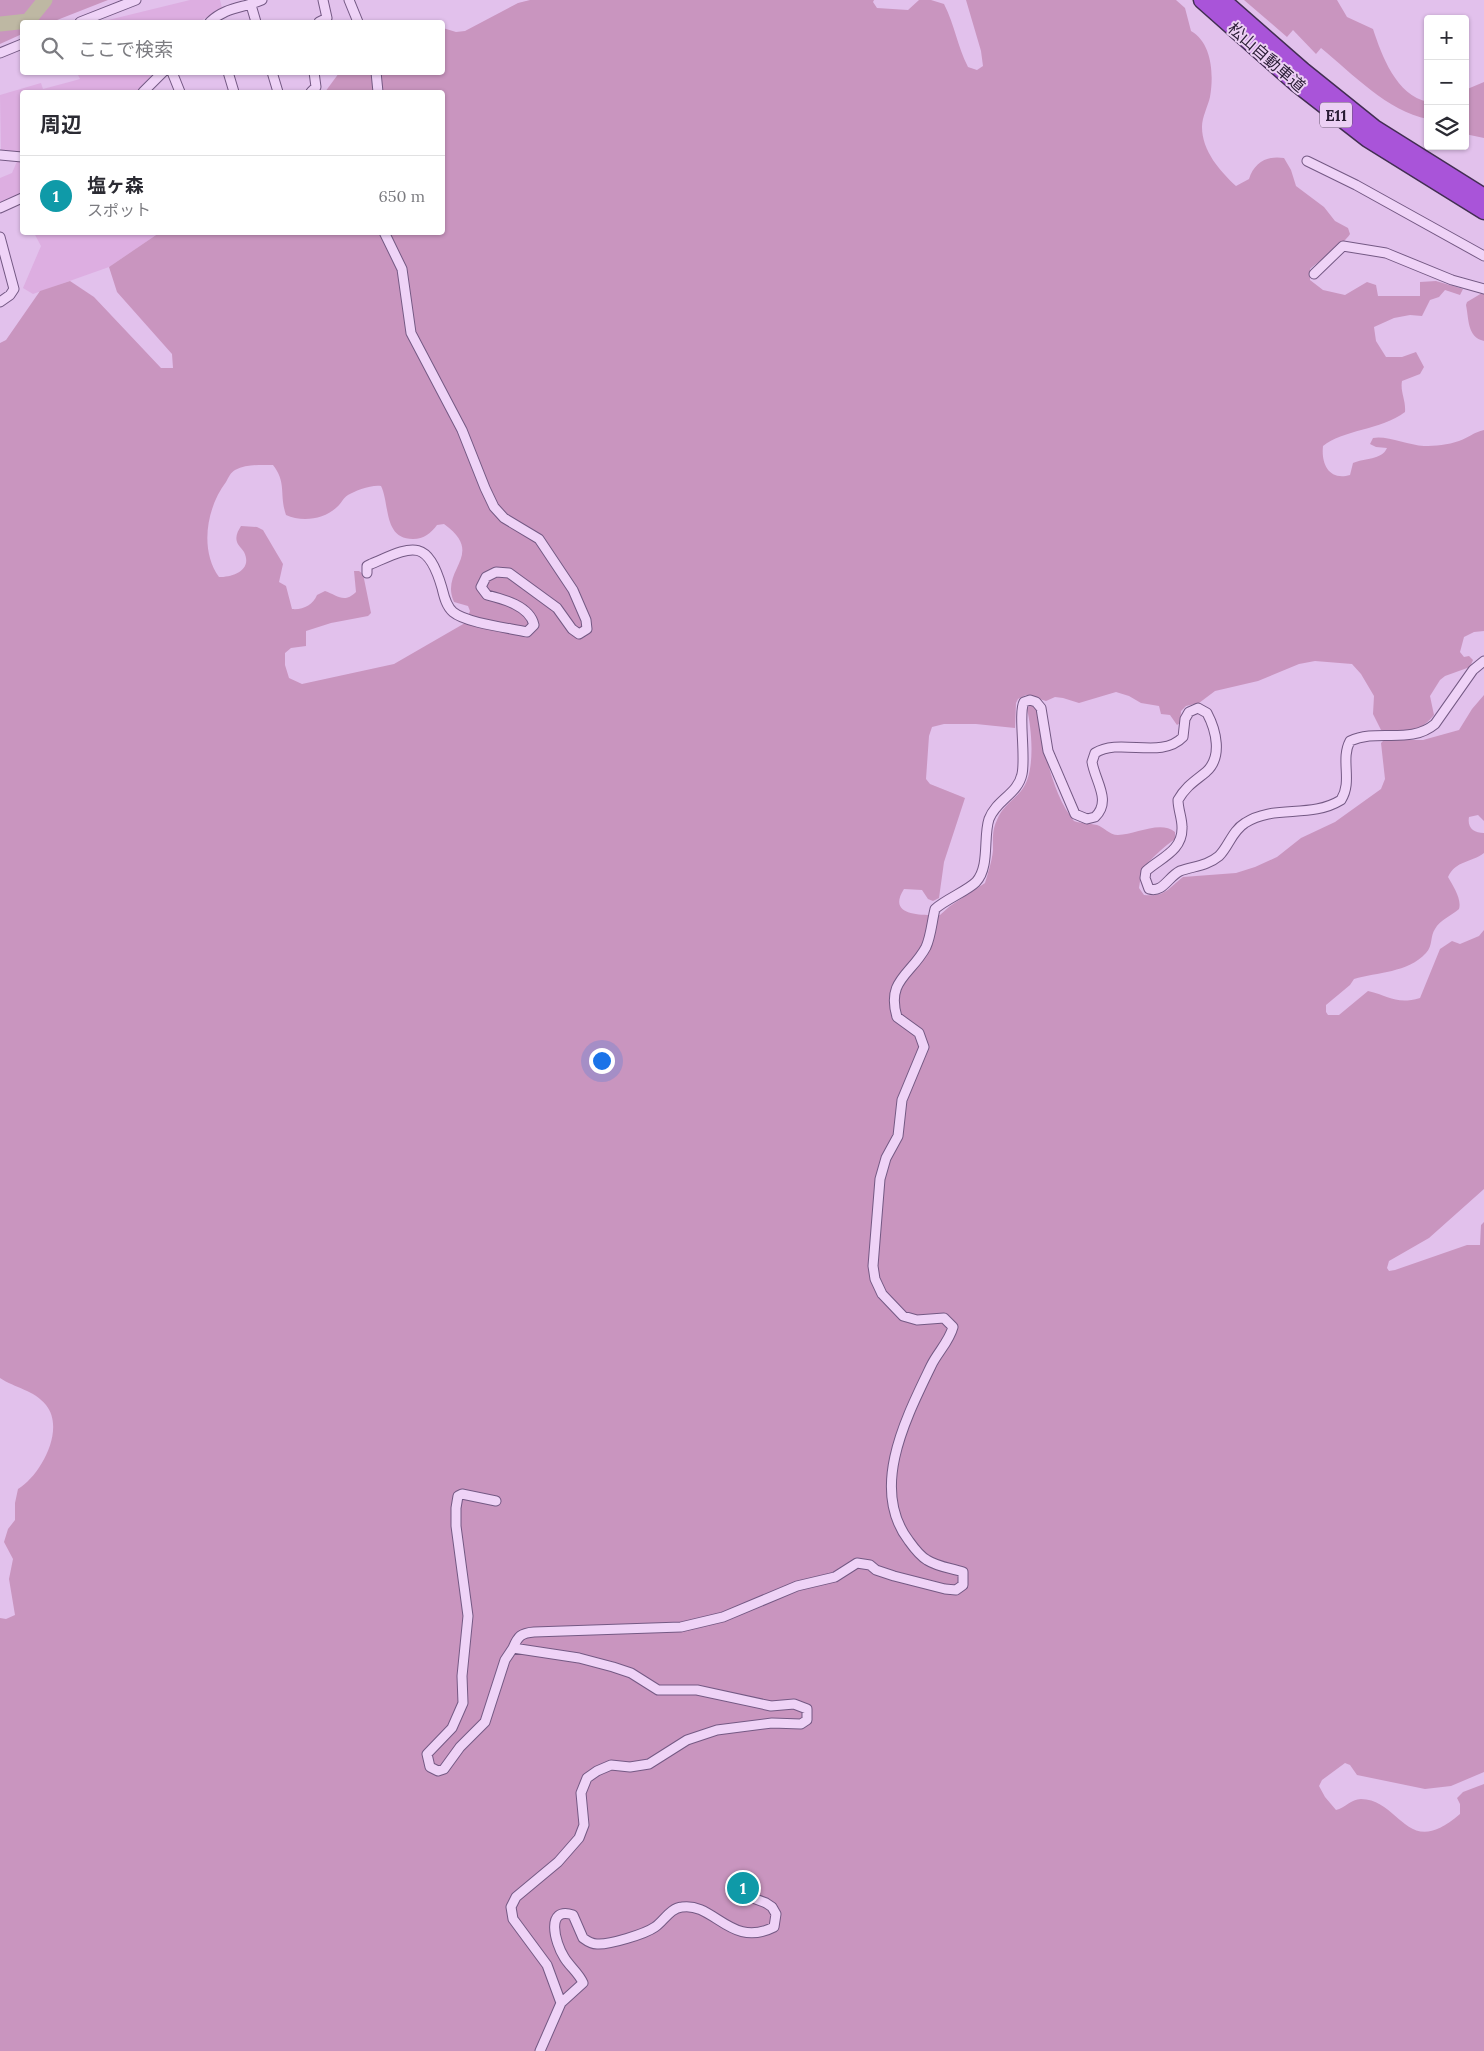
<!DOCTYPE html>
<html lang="ja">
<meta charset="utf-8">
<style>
:root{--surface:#fff;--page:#f2f2f3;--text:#2b2b33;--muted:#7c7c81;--line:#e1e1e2;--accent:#0f766e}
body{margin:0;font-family:Lora,"Noto Sans JP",serif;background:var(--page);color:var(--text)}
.controls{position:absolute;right:15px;top:15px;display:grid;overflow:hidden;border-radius:5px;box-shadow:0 1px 4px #0004}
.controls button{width:45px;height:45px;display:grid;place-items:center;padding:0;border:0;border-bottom:1px solid var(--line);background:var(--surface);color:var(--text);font:25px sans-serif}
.you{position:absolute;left:601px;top:1060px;width:18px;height:18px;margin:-12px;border:4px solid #fff;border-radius:50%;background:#1a73e8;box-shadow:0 0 0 8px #1a73e833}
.badge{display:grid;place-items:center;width:32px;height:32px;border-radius:50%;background:var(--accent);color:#fff;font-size:16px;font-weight:700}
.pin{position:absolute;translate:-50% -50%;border:2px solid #fff;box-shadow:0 1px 5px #0006}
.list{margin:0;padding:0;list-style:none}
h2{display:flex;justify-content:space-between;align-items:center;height:65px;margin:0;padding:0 20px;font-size:21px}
h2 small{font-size:16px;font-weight:400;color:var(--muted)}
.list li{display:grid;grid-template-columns:32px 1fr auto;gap:15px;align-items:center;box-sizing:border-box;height:80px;padding:0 20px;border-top:1px solid var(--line)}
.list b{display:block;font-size:19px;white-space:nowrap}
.list p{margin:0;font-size:16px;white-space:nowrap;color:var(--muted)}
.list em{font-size:16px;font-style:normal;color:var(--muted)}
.icon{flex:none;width:28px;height:28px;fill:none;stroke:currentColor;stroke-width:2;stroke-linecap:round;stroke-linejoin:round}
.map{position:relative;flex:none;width:1484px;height:2051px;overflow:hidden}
.search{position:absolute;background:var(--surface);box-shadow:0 1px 4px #0004;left:20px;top:20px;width:425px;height:55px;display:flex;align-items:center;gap:12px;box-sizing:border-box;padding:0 18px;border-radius:5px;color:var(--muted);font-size:19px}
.panel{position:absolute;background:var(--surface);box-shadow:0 1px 4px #0004;left:20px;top:90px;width:425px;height:145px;border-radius:5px}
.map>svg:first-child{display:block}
.farmland{fill:#ddaee1}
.green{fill:#c995bf;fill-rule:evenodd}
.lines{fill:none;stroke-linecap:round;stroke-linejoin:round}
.river{stroke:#beb8a3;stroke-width:15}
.minor-casing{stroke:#745984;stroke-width:11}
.motorway-casing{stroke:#422e52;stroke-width:19}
.minor{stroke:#efd3f7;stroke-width:9}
.motorway{stroke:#a954d9;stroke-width:16}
.labels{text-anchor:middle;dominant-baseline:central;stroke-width:4;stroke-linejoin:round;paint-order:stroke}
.shield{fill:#ecd0f4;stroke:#64536e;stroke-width:1}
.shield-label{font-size:15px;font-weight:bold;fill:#2a1d35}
.street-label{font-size:16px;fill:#2a1d35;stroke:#ecd0f4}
</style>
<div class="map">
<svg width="1484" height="2051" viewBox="0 0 1484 2051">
<rect width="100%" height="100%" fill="#e2c1ec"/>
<path class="farmland" d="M190 0H220L222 8 199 22H100Z
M154 72 137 92H22V153L1 152 0 95 41 83 43 89 73 81 80 79 77 73Z
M18 159H22V194L0 204V178L12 173Z
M34 233H159L109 267 33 294 23 288 41 246Z"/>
<path class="green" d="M0 0H108L52 22H22V34L0 44Z
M530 0H874L873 2 877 8 908 10 919 0H931L944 4C955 26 957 45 968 67L977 70 983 66 981 51 966 0H1176L1185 8 1191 31C1212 43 1214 74 1210 97 1208 106 1202 117 1202 127 1202 151 1220 171 1236 186L1249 179C1254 163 1267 155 1284 158L1291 170 1296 186 1324 207 1335 221 1348 228 1350 234C1346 242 1319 261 1310 269V280L1323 290 1345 295 1367 282 1376 285 1378 296H1420V282L1436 281 1463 289 1460 295 1445 290 1439 297 1430 300 1422 316 1410 315 1394 318 1374 327 1376 341 1386 357H1402L1416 352 1424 367 1420 374 1402 381C1400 392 1406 400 1405 412 1381 430 1342 430 1323 446 1321 464 1329 481 1350 475L1353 463C1364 458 1382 460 1387 448L1376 447 1370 444 1373 438C1386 435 1408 445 1424 446 1435 446 1448 445 1459 441 1468 438 1474 432 1484 430V631L1474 632 1464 637 1460 652 1464 657 1469 656 1473 660 1470 667 1445 676 1440 680 1430 696 1434 715C1419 734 1404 732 1381 730L1373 714 1374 696 1361 674 1352 664 1315 661 1299 664 1258 681 1215 691 1199 703 1186 706 1181 711 1180 723 1177 725 1170 715 1161 714 1159 706 1141 703 1129 696 1116 692 1079 703 1063 698 1055 697 1046 701 1026 695 1018 699 1016 703 1015 728 976 724H944L932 727 929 736 926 779 930 784 965 798 944 862 939 898 933 901 928 899 922 890 904 889C886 917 923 915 940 915L950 906 985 883C988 873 992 861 993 850 993 839 992 830 997 820 1002 807 1012 801 1021 791 1036 774 1032 730 1027 709L1030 704 1036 708 1039 714C1043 747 1052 794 1074 821 1082 824 1089 823 1097 825 1104 827 1109 835 1118 835 1135 835 1160 820 1175 832V839C1163 847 1153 858 1142 868L1139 888 1144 895C1166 897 1167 889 1183 877L1236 873 1255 867 1277 857 1301 838 1335 822 1381 789 1385 779 1381 743 1384 740H1423L1459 730 1472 709 1484 695V821L1478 815 1469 817C1467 828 1474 833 1484 833V853C1471 863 1456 860 1448 877 1453 886 1462 899 1459 909 1451 916 1440 920 1435 929 1430 936 1433 946 1426 953 1408 973 1377 972 1354 979L1350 985 1326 1005V1012L1328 1015H1339L1368 991C1390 996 1396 1005 1420 998L1440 949 1452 941 1460 944 1479 936 1484 930V1189L1429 1238 1389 1261 1387 1268 1389 1271 1395 1270 1467 1245H1480L1481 1225 1484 1222V1772L1451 1786 1425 1789 1357 1775 1350 1765 1345 1763 1322 1780 1319 1786 1325 1797 1336 1810C1345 1808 1351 1799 1361 1799 1402 1800 1406 1861 1460 1814V1804L1457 1798 1463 1792 1484 1784V2051H0V1618L6 1619 15 1615 9 1579 13 1559 4 1542 8 1529 15 1520V1503L18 1489C40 1476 66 1430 46 1405 34 1390 15 1388 0 1378V343L6 340 40 291 70 281 94 297 161 368H173L172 354 117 292 109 267 159 233 442 232V92H325L339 73 442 72 443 28 456 32 465 31 518 3ZM273 465C287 483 279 494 286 515 301 522 324 520 337 507 341 504 343 498 348 495 354 491 373 484 381 486 390 504 383 539 413 539 424 539 431 533 437 525L444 524C487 555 439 569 454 602L468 606 470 611 465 623 394 664 302 684 289 678 285 665V653L291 648 306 646V631L331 623 368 616 371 613 363 574 359 571H354L356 592C344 604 337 595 325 591L317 595C313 605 303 610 292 609L286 586 279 582 283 564 263 530 257 527 241 526C238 531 235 536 237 542 238 545 242 549 244 552 253 570 233 577 219 577 199 549 207 507 226 482 228 478 231 472 235 470 247 464 261 465 273 465Z
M1244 0H1337L1347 17 1373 29C1382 56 1396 95 1428 102V119C1387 111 1353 74 1321 48L1316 54 1293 30 1287 37Z
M1484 82V138L1465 134V90Z
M1482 293 1484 294V341C1467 337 1469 319 1466 305L1467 302Z"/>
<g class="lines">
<path class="river" d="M0 24 28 21 45 0"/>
<g class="minor-casing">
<path id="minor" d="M349 0 358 22
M251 5 256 22
M80 22 136 0
M210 22C225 7 244 8 262 0
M319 22 327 18 323 0
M0 53 22 44
M172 72 180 92
M228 72 234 92
M272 72 278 92
M376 72 378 92
M143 92 163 72
M311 92 316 87 314 72
M0 155 22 157
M1307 161 1356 185 1484 256
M0 208 22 198
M0 237 14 289 10 295 0 302
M1314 274 1343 246 1386 253 1452 280 1484 289
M367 573V566L371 564C411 547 427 536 442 588 444 596 446 606 453 612 466 623 509 628 527 632L534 625C530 606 503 599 487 595L481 587 486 577 496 572 509 573 557 608 572 629 579 634 587 629 586 620 573 590 539 539 504 518 494 507 485 488 462 430 411 333 402 269 384 232
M496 1501 462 1494 458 1496 456 1508V1526L468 1616 462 1676 463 1703 452 1728 427 1754 430 1767 438 1771 444 1769 460 1747 485 1722 505 1660 513 1648
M561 2003 583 1983C579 1973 569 1966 564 1957 555 1943 545 1906 573 1915L583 1938C587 1941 591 1944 597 1944 609 1945 645 1934 655 1927 664 1921 670 1908 682 1907 714 1902 731 1949 774 1927L776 1914 772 1907 766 1903 732 1890
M540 2051 561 2003 547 1965 513 1919 511 1907 516 1897 558 1862 579 1838 584 1825 581 1793 587 1778 597 1771 611 1765 630 1767 649 1764 687 1740 717 1730 772 1723 801 1724 807 1720V1709L794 1704 771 1706 697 1690H658L631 1673 613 1667 579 1658 513 1648C518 1636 521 1633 534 1632L681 1627 723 1617 797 1586 835 1577 857 1563 870 1565 876 1570 894 1576 945 1589 956 1590 963 1585V1572C951 1568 938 1567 927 1560 920 1556 914 1548 909 1541 869 1489 906 1418 931 1366 937 1353 949 1342 953 1327L944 1318 917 1320 903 1316 882 1294 875 1279 873 1266 880 1179 886 1158 898 1136 902 1100 924 1047 919 1033 897 1017C886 980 911 975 926 947 931 936 932 921 935 909 946 899 967 891 976 882 990 867 983 837 989 819 996 800 1018 794 1022 774 1026 756 1018 713 1024 702L1030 700 1036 702 1041 708 1048 751 1075 814 1087 819 1095 817C1112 801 1095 781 1092 762L1095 753C1120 737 1161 760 1183 737L1185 719 1189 712 1198 708 1207 713C1216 730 1223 757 1206 772 1195 781 1186 786 1178 800 1178 809 1182 818 1182 827 1183 851 1160 858 1146 871L1145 878 1149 889C1163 893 1168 877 1180 871 1194 866 1207 866 1219 856 1229 846 1232 831 1245 823 1274 804 1310 819 1341 800 1353 781 1340 760 1350 741 1378 728 1410 745 1435 724L1473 670 1484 661"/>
</g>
<g class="motorway-casing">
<path id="motorway" d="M1202 0 1296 83 1368 139 1484 211
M1222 0 1303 71 1374 128 1484 197"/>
</g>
<use href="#minor" class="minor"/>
<use href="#motorway" class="motorway"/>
</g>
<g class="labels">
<rect class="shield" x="1320" y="102.5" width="32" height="25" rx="4"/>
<g class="shield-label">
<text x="1336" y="115">E11</text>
</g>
<g class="street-label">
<text transform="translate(1267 57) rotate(41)">松山自動車道</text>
</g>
</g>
</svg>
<div class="controls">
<button>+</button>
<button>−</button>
<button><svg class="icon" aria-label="layers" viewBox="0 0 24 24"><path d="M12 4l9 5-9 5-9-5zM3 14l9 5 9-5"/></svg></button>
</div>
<div class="you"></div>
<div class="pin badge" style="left:743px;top:1888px;background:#0f9aa8">1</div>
<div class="search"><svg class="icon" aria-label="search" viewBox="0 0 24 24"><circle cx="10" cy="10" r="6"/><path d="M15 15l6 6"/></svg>ここで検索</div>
<section class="panel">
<h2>周辺<small></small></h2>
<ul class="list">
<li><span class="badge" style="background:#0f9aa8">1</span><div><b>塩ヶ森</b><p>スポット</p></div><em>650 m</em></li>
</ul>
</section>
</div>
